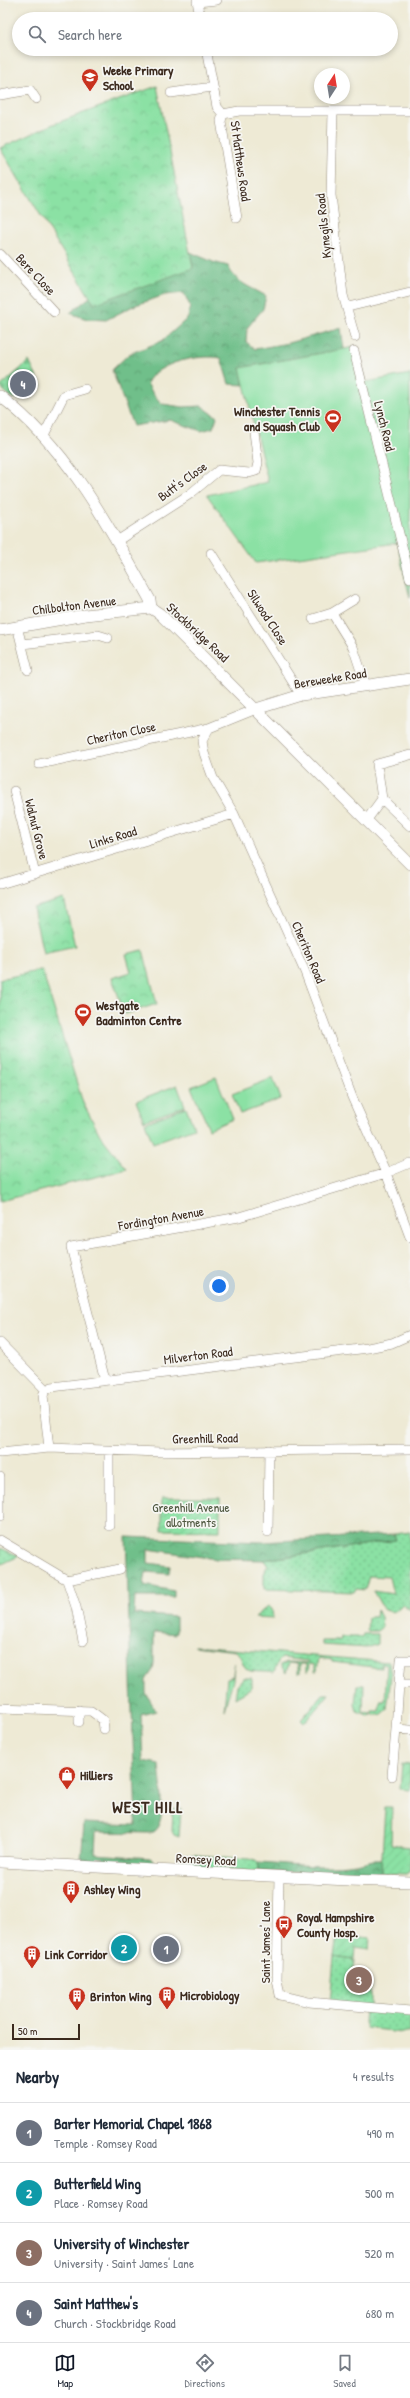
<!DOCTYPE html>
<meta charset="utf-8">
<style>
:root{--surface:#fff;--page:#f6f6f7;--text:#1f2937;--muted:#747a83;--line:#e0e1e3;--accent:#111827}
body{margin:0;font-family:"Patrick Hand",sans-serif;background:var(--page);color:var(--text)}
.compass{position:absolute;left:314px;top:68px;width:36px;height:36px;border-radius:50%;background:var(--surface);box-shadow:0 2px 6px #0003;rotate:12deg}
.scale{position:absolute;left:12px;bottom:10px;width:68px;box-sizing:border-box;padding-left:4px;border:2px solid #3b2a1e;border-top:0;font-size:11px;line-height:14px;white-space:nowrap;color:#3b2a1e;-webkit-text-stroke:3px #f6f6f2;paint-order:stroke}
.you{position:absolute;left:219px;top:1286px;width:14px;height:14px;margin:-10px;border:3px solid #fff;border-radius:50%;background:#1a73e8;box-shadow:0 0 0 6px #1a73e833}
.badge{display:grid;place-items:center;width:26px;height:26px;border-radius:50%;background:var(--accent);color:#fff;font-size:13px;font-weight:700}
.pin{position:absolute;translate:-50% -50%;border:2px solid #fff;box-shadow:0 1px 4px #0006}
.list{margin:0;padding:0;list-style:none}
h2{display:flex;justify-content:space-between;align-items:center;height:52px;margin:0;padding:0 16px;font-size:17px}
h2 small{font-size:13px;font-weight:400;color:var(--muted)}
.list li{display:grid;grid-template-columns:26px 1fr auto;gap:12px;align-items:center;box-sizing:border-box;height:60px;padding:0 16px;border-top:1px solid var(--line)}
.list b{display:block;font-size:15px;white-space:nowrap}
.list p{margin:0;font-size:13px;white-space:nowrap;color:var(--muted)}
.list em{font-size:13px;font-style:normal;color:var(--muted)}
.icon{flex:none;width:22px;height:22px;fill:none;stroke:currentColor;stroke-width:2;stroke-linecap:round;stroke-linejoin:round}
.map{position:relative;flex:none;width:410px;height:2050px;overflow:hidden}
.search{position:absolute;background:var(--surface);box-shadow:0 2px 6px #0003;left:12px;right:12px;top:12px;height:44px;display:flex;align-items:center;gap:10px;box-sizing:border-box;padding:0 14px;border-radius:22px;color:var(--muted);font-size:15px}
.sheet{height:292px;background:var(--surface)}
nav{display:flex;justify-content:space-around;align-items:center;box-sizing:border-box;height:56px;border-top:1px solid var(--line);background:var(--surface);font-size:11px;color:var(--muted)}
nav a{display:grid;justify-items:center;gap:2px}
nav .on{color:var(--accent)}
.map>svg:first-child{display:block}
.grass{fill:url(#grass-dots);stroke:#638661}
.forest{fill:url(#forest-crowns);stroke:#567454}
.cemetery{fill:url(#cemetery-stones);stroke:#638661}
.park{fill:url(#park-crowns);stroke:#638661}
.garden{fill:url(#garden-furrows);stroke:#638661}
.pitch{fill:#8be1a4;stroke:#638661}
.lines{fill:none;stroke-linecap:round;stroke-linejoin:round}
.minor-casing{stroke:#948a7a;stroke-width:10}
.major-casing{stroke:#948a7a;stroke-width:12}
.minor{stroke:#fff;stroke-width:9}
.major{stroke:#fff;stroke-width:11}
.labels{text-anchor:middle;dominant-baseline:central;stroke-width:3.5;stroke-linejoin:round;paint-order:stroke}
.poi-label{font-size:13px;font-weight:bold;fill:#3b2a1e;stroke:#f6f6f2;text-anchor:start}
.street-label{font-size:13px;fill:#3b2a1e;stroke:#f6f6f2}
.park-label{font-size:13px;fill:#4f5840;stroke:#f6f6f2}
.district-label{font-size:17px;font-weight:bold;letter-spacing:1px;fill:#3b2a1e;stroke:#f6f6f2}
</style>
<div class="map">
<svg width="410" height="2050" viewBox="0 0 410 2050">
<defs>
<pattern id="grass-dots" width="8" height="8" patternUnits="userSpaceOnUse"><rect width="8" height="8" fill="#8be1a4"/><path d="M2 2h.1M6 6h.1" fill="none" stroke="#79c18d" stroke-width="1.8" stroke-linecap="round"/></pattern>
<pattern id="forest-crowns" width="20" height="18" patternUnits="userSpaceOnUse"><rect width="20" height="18" fill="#70bf8a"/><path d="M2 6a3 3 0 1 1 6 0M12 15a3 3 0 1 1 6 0" fill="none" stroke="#5d9b70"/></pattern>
<pattern id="cemetery-stones" width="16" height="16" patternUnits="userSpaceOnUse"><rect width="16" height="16" fill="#8be1a4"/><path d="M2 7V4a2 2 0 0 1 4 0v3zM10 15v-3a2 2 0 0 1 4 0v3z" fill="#79c18d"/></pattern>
<pattern id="park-crowns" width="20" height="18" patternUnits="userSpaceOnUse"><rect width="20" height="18" fill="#8be1a4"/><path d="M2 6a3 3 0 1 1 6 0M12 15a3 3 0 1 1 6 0" fill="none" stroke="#79c18d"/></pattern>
<pattern id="garden-furrows" width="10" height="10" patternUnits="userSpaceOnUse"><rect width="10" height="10" fill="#8be1a4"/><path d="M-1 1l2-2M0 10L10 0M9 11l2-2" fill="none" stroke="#79c18d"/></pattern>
</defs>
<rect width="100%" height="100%" fill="#f6f6f2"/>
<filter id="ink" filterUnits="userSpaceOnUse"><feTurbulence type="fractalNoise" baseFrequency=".025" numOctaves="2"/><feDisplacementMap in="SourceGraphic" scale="8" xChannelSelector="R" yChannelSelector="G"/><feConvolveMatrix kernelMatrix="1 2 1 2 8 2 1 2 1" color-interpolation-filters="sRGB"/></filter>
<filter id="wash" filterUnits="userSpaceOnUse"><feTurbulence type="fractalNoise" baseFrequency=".012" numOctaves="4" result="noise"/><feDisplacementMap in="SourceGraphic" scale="16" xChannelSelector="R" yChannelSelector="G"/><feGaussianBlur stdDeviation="0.9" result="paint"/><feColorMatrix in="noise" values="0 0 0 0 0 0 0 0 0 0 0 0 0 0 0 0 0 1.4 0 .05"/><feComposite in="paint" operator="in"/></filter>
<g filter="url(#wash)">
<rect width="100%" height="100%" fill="#eeead5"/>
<path class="grass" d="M410 1532V1610L403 1604 394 1612 384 1610 373 1591 393 1594 389 1577 369 1576 365 1590 356 1589 354 1592 264 1589V1571L268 1565 263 1560 395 1540 394 1534Z
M0 1548 19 1556 0 1565Z
M268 1606 272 1609 273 1618 255 1617Z
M377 1610 381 1617 382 1627 377 1631H367L368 1617H376Z
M363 1634H377V1644L367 1648 322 1645V1641H340L341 1637H362Z
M194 1646 389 1662 391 1676 387 1709 380 1715H372V1711H379L380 1701H385L387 1665 381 1664V1668L332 1662V1660L319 1658 317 1671H315V1665L309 1664 308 1671H306V1664H300V1673H298V1664L289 1663 286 1673 280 1665 287 1662 308 1663V1661L282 1658 278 1662 274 1673C267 1671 253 1673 248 1670 242 1666 242 1656 236 1651Z
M234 1663 233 1680 224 1710 227 1678 233 1676Z
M243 1678H252V1688L235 1698 237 1685Z
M357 1685H364L363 1712 371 1713 370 1716 357 1711 355 1704Z
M323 1694H329L304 1723 301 1720Z
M173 1809H181L179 1837 174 1835 172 1831Z
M210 1856 249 1859 258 1862V1872L207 1868Z
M334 1957 354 1960 352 1980 371 1982V2007L410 2011V2033L366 2028 364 2023 365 2007 330 2004Z"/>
<path class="forest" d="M190 252 213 262 228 266C235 283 251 287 266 296L263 309 247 328 246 342 255 349 288 343 341 328 344 349 240 368 244 385 229 384 221 358C200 354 157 362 147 383L153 394 162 404 183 407 202 406 217 417 213 428 201 431 170 420 133 426 112 370 129 354 162 341 188 318 190 306 184 293 165 295 133 306 106 320 87 319 70 313 90 297 94 304 193 267Z
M394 1534 396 1540 263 1560 216 1559 148 1549V1563L170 1566 169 1574 146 1572 144 1585 174 1591V1597H135L134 1614 176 1617V1634L154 1632V1664L153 1670 146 1680V1693L156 1711 141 1715 143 1761 159 1764C160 1780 169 1828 150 1833L96 1832 95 1854 150 1858 153 1860 155 1865 81 1860 84 1823 136 1825 126 1537 263 1542Z
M184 1854 210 1856 207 1868 180 1867V1860Z
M373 1860H382L381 1873 258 1872V1862C295 1864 338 1871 373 1860Z"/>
<path class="cemetery" d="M29 361 41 386 19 398H12L0 387Z"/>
<path class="park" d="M157 86 193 268 94 304 0 148 51 125Z
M64 899 75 946 43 953 33 908Z
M143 950 157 1004 125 1014 112 978 131 972 126 954Z
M42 970 83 1103 100 1135 127 1169 0 1201V979Z"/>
<path class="garden" d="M162 1498H220V1531L162 1530Z
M402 1764 410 1765V1790L400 1789Z
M385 1807H392L391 1845 410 1847V1871L406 1874 381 1873Z
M337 1934 370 1938 369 1949 355 1947 354 1960 334 1957Z"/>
<path class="pitch" d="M355 347 366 382 410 374V598L397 543 256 563 207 495 268 482 240 368Z
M216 1077 233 1119 209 1129 191 1087Z
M273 1078 281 1099 240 1114 232 1094Z
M177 1085 185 1106 144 1121 136 1101Z
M186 1107 194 1128 153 1143 145 1123Z"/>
</g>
<g filter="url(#ink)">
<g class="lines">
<g class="minor-casing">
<path id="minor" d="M197 0 200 19
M197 2 217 0
M206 49 217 107 223 114 221 121 237 218
M171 93 212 87
M0 95 30 90 36 99
M333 111 331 195 343 295 355 337
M223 114 239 111H410
M0 254 54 312
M348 307 410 292
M354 351 410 578
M44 435 64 395 85 389
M117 541 190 494 219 470 249 473 256 471 258 463 254 432
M211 553 301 695
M332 613 355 599
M313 619 332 613 353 647 366 686
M17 626 28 670
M22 644 98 635 108 638
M256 709 209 728 202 741 204 753 213 778 234 814 305 972 352 1097 386 1173 410 1237
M39 764 209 728
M14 791 35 874
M382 799 410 826
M366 821 382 799 377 764 410 755
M0 884 234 814
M0 1343 46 1390
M105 1380 71 1247 239 1217 386 1173 410 1163
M49 1448 43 1395 46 1390 52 1387 368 1348 392 1343 410 1335
M109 1451V1526
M0 1453 49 1448 161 1452 410 1449
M0 1477V1516
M268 1532 269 1450
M0 1540 67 1580 76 1607 83 1641
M67 1580 120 1569
M399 1684 401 1660H410
M410 1684H399L396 1729 410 1730
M0 1708 91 1711 103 1720 104 1729
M79 1722V1710
M392 1776 396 1729
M279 1877 277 1979 280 1995 309 2002 410 2011"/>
</g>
<g class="major-casing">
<path id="major" d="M0 396C68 448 109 526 150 600L151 608 160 614 410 864
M0 630 85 615 151 608
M256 709 301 695 410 679
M0 1862 348 1880 410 1882"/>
</g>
<use href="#minor" class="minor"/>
<use href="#major" class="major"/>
</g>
</g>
<defs>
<g id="school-pin" transform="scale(0.9)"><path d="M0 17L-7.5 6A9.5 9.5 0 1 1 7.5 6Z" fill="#c8321e" stroke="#f6f6f2"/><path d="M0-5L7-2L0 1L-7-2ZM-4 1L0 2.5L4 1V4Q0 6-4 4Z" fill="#fff"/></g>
<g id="stadium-pin" transform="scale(0.9)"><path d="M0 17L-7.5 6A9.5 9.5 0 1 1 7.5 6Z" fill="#c8321e" stroke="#f6f6f2"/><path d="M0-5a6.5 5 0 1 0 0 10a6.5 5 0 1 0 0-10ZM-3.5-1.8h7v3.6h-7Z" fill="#fff"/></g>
<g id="shop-pin" transform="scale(0.9)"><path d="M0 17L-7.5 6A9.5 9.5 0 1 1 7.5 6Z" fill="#c8321e" stroke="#f6f6f2"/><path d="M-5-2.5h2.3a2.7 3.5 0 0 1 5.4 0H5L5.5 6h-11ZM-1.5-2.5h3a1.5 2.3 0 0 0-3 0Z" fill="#fff"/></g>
<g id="building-pin" transform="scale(0.9)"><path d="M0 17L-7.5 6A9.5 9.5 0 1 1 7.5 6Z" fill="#c8321e" stroke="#f6f6f2"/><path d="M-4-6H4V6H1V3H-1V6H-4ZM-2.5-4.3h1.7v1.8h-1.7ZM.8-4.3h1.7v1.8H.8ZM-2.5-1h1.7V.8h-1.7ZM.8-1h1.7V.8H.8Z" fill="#fff"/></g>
<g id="bus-pin" transform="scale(0.9)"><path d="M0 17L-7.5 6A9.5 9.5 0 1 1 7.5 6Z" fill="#c8321e" stroke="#f6f6f2"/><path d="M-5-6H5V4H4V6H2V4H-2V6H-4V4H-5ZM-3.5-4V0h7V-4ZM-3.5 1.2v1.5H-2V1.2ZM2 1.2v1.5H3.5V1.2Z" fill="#fff"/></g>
</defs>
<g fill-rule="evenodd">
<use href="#school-pin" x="90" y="77"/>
<use href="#stadium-pin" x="333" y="418"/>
<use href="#stadium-pin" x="83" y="1012"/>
<use href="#shop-pin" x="67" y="1775"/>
<use href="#building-pin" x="71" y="1889"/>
<use href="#bus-pin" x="284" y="1924"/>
<use href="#building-pin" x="32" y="1954"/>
<use href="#building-pin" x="167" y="1995"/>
<use href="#building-pin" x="77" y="1996"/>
</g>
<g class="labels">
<g class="poi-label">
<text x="103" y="70">Weeke Primary<tspan x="103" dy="15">School</tspan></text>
<text x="320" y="411" text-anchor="end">Winchester Tennis<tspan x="320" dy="15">and Squash Club</tspan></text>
<text x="96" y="1005">Westgate<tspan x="96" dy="15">Badminton Centre</tspan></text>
<text x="80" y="1775">Hilliers</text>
<text x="84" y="1889">Ashley Wing</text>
<text x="297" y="1917">Royal Hampshire<tspan x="297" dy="15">County Hosp.</tspan></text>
<text x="45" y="1954">Link Corridor</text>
<text x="180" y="1995">Microbiology</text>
<text x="90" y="1996">Brinton Wing</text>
</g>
<g class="street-label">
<text transform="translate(241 161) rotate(82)">St Matthews Road</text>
<text transform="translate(323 226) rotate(-96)">Kynegils Road</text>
<text transform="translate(36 274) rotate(47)">Bere Close</text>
<text transform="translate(385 426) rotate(76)">Lynch Road</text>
<text transform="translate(182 481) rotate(-36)">Butt's Close</text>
<text transform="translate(74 605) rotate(-7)">Chilbolton Avenue</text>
<text transform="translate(268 617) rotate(57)">Silwood Close</text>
<text transform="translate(198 632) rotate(43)">Stockbridge Road</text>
<text transform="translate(330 678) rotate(-9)">Bereweeke Road</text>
<text transform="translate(121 733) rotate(-12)">Cheriton Close</text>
<text transform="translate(37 829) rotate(76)">Walnut Grove</text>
<text transform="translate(113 837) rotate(-17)">Links Road</text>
<text transform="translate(309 952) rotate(67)">Cheriton Road</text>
<text transform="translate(161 1218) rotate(-10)">Fordington Avenue</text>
<text transform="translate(198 1355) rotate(-7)">Milverton Road</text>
<text transform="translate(205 1438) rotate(-1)">Greenhill Road</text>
<text transform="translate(206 1859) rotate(3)">Romsey Road</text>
<text transform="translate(265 1942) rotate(-90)">Saint James' Lane</text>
</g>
<g class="park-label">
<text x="191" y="1507">Greenhill Avenue<tspan x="191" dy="15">allotments</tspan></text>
</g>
<g class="district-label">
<text x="148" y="1806">WEST HILL</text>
</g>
</g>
</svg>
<svg class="compass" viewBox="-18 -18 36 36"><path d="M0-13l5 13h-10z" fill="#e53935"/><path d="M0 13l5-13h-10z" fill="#747a83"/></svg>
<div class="scale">50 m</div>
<div class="you"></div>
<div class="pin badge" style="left:166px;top:1949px;background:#6b7280">1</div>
<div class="pin badge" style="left:124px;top:1948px;background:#0f9aa8">2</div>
<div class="pin badge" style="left:359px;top:1980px;background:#8d6e63">3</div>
<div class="pin badge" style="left:23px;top:384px;background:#6b7280">4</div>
<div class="search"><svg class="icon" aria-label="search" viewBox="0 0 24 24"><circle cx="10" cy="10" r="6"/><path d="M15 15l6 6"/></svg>Search here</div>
</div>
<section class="sheet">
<h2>Nearby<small>4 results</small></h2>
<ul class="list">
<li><span class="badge" style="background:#6b7280">1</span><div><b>Barter Memorial Chapel 1868</b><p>Temple · Romsey Road</p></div><em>490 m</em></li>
<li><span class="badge" style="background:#0f9aa8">2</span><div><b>Butterfield Wing</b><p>Place · Romsey Road</p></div><em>500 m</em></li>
<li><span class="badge" style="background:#8d6e63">3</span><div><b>University of Winchester</b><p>University · Saint James' Lane</p></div><em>520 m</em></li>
<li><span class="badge" style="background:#6b7280">4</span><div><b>Saint Matthew's</b><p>Church · Stockbridge Road</p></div><em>680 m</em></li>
</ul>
</section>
<nav>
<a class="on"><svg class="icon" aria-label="map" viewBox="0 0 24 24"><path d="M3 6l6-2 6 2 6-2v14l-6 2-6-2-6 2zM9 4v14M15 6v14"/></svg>Map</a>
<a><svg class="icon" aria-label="directions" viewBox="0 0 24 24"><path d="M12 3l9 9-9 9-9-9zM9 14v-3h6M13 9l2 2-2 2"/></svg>Directions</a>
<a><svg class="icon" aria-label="saved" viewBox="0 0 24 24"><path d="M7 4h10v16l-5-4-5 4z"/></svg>Saved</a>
</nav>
